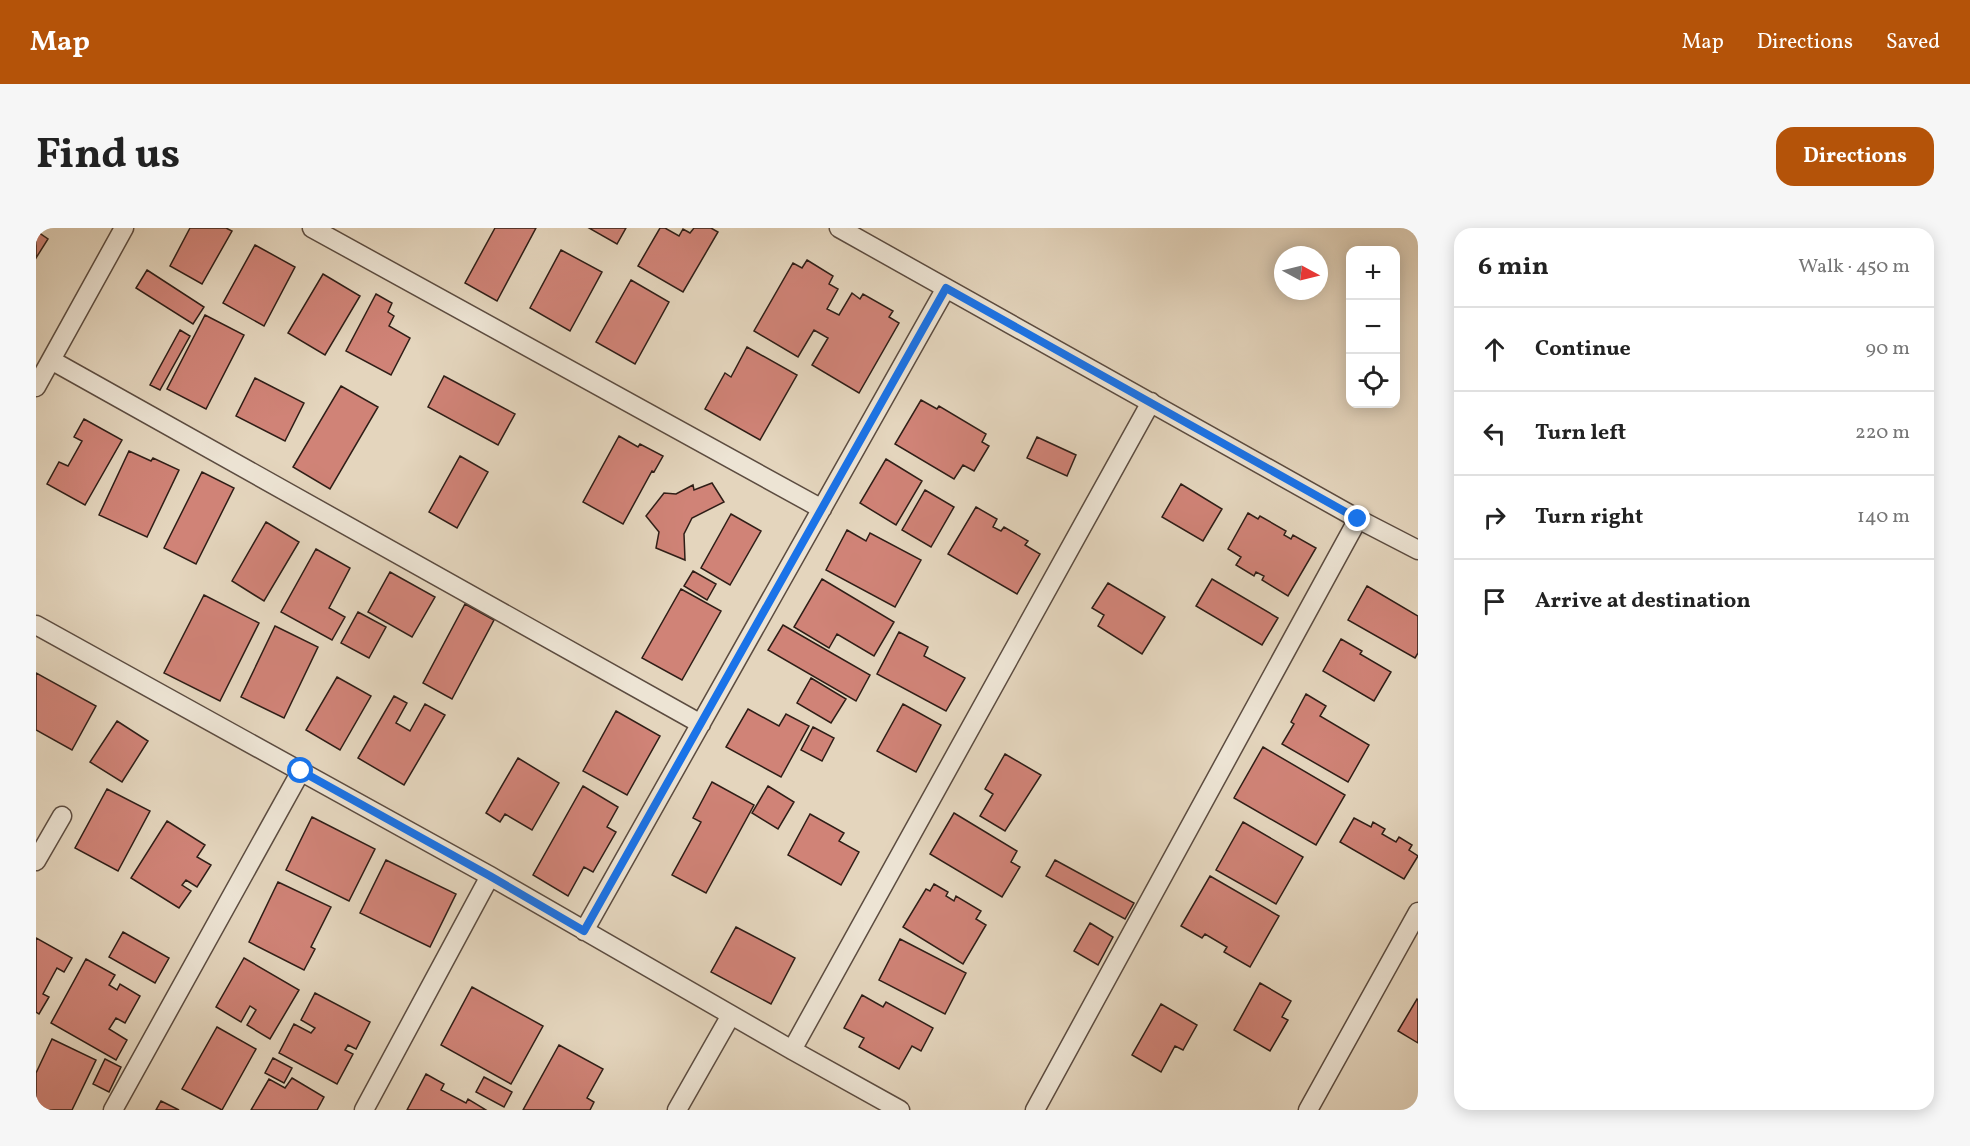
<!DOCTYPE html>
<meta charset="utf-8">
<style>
:root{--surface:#fff;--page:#f6f6f6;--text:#222;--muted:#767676;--line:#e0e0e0;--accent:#b45309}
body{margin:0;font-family:Vollkorn,serif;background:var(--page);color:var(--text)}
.controls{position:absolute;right:18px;top:18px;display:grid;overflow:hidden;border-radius:12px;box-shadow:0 3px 15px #0003}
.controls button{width:54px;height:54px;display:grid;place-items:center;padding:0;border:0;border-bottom:2px solid var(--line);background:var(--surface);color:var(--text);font:30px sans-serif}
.compass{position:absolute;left:1238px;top:18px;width:54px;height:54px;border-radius:50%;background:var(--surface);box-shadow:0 3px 15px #0003;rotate:97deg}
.stop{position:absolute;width:18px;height:18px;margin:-14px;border:4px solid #1a73e8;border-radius:50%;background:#fff}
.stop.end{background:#1a73e8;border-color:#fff;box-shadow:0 2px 6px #0008}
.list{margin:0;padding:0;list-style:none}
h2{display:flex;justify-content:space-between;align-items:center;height:78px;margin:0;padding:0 24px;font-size:26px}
h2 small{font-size:20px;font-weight:400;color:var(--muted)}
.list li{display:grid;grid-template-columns:39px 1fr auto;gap:18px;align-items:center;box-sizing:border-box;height:84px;padding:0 24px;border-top:2px solid var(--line)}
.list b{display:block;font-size:22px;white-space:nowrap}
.list em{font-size:20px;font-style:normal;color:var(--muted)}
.icon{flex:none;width:33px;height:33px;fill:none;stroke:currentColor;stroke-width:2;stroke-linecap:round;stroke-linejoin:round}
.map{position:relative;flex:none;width:1382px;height:882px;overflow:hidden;border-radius:18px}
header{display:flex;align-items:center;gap:36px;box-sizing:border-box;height:84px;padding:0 30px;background:var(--accent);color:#fff}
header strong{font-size:28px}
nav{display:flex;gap:33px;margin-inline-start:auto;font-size:21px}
.intro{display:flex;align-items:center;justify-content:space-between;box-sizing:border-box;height:144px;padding:0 36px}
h1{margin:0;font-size:42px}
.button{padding:15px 27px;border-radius:18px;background:var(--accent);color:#fff;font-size:21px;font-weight:700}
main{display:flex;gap:36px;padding:0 36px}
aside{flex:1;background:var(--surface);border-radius:18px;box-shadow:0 3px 15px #0003}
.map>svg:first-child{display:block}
.building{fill:#d08377;stroke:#2f1e17;stroke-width:1.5}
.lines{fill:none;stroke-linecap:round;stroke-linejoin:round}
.minor-casing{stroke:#5c4c40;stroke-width:21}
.minor{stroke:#ede4d4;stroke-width:18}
.route{stroke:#1a73e8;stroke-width:8}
</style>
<header>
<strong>Map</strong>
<nav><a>Map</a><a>Directions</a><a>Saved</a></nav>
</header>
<div class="intro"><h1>Find us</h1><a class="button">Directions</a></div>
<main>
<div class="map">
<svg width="1382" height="882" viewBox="0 0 1382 882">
<rect width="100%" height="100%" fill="#e4d5bd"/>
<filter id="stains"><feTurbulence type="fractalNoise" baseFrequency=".00333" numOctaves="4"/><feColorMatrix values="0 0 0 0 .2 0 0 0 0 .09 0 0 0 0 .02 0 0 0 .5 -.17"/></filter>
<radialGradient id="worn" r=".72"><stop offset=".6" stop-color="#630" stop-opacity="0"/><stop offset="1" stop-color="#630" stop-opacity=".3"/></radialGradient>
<path class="building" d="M0 0H5L2 4 12 11 0 30Z
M154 0H190L196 3 166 56 134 38Z
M459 0H500L461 73 429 55Z
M553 0H590L581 16Z
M624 0H629L643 8 647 1 654 5 658 0H675L682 4 647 64 602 38Z
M219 17 259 39 228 98 187 75Z
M525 22 566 44 534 103 494 80Z
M771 32 797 48 793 56 802 61 791 81 803 87 816 65 824 71 827 66 857 83 853 89 863 95 823 165 776 137 792 110 778 102 762 129 718 103 757 35 766 40Z
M111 42 168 79 157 96 100 60Z
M287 46 324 68 289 127 252 105Z
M595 52 633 74 599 136 560 114Z
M340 66 356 75 352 84 358 88 353 98 374 110 355 147 310 123Z
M169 87 208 107 170 181 131 161Z
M144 102 154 108 124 162 114 157Z
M711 119 761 147 724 212 669 181 689 145 695 149Z
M408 148 479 186 462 217 392 179Z
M219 150 268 175 249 213 200 188Z
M305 158 342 179 294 261 257 239Z
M885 172 901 181 903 178 950 206 946 214 953 218 938 243 927 237 918 251 859 216Z
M48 191 86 212 49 277 11 256 23 234 32 238 46 213 38 209Z
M583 208 602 219 604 216 627 228 618 244 616 243 587 296 547 274Z
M1001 209 1040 227 1031 248 991 230Z
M93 223 115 233 117 230 143 242 111 309 63 287Z
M424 228 452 244 421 300 393 284Z
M850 231 886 253 860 297 824 275Z
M166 244 198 260 160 336 128 320Z
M676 255 688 274 656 290 648 306 649 332 620 320 623 304 610 288 628 265 640 266 657 257 658 262Z
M1145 256 1186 281 1167 313 1126 289Z
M889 262 918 279 895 319 866 302Z
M940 279 961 291 957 299 965 303 968 299 992 313 989 317 1004 326 981 366 912 326Z
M1212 285 1222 291 1224 288 1250 303 1248 307 1255 311 1257 307 1280 320 1252 368 1226 352 1228 348 1220 344 1218 348 1200 337 1205 329 1192 321Z
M695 286 725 303 694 357 665 340Z
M230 294 263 314 228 373 196 353Z
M811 302 830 313 834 305 885 332 859 379 790 342Z
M280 321 314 340 293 380 309 389 296 412 245 384Z
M657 343 680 356 671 372 648 358Z
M354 344 399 369 376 409 332 384Z
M786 351 858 394 838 428 801 406 793 420 758 399Z
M1176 351 1242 390 1226 417 1160 378Z
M1072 355 1129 389 1106 426 1062 398 1068 387 1056 380Z
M1331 358 1382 388V425L1379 430 1312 392Z
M645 361 685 383 646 452 606 430Z
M168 367 223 395 184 473 128 445Z
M429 376 458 392 416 471 387 455Z
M322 384 350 399 333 430 305 415Z
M747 397 834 447 820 473 732 422Z
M239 398 282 419 248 490 205 469Z
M863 404 892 419 888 428 929 450 910 483 841 446Z
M1305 411 1326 423 1324 426 1355 444 1338 473 1287 443Z
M0 445 60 478 36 522 0 502Z
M301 449 335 468 304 522 270 502Z
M775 450 810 471 795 495 761 475Z
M1270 466 1290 478 1284 488 1333 517 1312 554 1246 516 1258 496 1255 494Z
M358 468 371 475 360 495 374 503 389 476 409 487 368 557 322 530Z
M867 476 905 497 880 544 841 523Z
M712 481 743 498 750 486 773 498 745 549 690 519Z
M580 483 624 508 591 567 547 543Z
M81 493 112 513 86 554 54 534Z
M777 499 798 510 786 533 765 522Z
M1227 519 1309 567 1280 617 1198 570Z
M969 526 1005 547 969 603 944 588 957 566 949 561Z
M482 530 523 555 496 602 469 586 464 594 450 585Z
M676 554 718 577 670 665 636 647 665 594 657 590Z
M547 558 582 579 571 599 580 604 557 644 548 639 532 668 497 647Z
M732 558 758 574 742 601 716 585Z
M71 561 114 583 82 643 39 620Z
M918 585 981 623 975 634 984 639 966 669 894 626Z
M774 586 808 605 803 613 823 624 805 657 752 627Z
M276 589 339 621 313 673 250 642Z
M1318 590 1335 599 1337 594 1349 601 1346 606 1360 614 1363 609 1376 617 1373 622 1382 628 1368 651 1304 614Z
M131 593 169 617 161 629 175 637 161 659 150 652 146 657 155 663 143 680 95 650Z
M1207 594 1267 629 1240 676 1180 642Z
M350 632 420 666 394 719 324 685Z
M1019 632 1098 675 1089 691 1010 648Z
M1174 648 1243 688 1214 739 1188 724 1191 719 1169 706 1166 710 1145 698Z
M242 654 295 679 275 719 279 721 268 742 213 714Z
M898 656 912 664 910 668 918 673 920 668 945 683 940 691 950 697 927 736 867 699 890 661 894 663Z
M1054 695 1077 709 1062 737 1038 723Z
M700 699 759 730 735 776 675 744Z
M87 704 133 730 119 755 73 729Z
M0 710 36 730 28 744 21 740 7 766 13 769 3 786 0 784Z
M864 711 930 745 909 786 843 752Z
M208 730 263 762 234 811 211 797 220 782 214 778 205 794 180 779Z
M50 731 79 747 73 757 81 762 84 756 104 768 89 795 80 790 73 801 91 812 80 832 15 795Z
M1224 755 1255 773 1246 789 1252 792 1234 823 1198 802Z
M436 759 507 798 475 856 405 817Z
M279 765 334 794 320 821 312 817 309 822 317 826 301 856 243 825 258 796 275 805 279 800 265 792Z
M826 767 847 779 850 774 897 800 885 823 876 818 863 841 823 819 828 810 808 800Z
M1381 771 1382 772V815L1362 803Z
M1125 776 1161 797 1147 822 1139 818 1125 844 1096 827Z
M181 799 220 821 186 882 146 861Z
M16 811 60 832 36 882H4L0 880V845Z
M523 817 567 841 551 870 558 874 554 882H487Z
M237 830 256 840 248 855 229 845Z
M69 831 85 839 73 864 57 856Z
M390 846 408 856 405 862 430 875 432 871 450 882H371Z
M448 849 476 864 468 879 440 864Z
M256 850 288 869 281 882H215L233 851 249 860Z
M125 873 143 882H120Z"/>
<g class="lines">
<g class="minor-casing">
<path id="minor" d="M276 0 786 281
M803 0 1322 291 1382 322
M15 132 665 496
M0 159 88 0
M0 397 454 648 756 822 864 882
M0 633 26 588
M548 703 910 60
M756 822 1115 174
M77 882 265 543
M328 882 454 648
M641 882 695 787
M999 882 1322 291
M1272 882 1382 684"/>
</g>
<use href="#minor" class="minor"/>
</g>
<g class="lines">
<path class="route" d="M265 543 454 648 548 703 910 60 1322 291"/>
</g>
<rect width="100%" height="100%" filter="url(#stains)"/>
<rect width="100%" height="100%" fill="url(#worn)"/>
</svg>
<div class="controls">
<button>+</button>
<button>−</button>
<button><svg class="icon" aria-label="locate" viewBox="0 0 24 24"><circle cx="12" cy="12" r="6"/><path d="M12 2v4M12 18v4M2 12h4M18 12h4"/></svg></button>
</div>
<svg class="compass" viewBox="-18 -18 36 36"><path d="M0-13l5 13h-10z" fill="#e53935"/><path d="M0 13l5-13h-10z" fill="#767676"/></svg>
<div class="stop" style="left:265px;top:543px"></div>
<div class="stop end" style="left:1322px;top:291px"></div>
</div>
<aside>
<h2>6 min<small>Walk · 450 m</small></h2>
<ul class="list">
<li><svg class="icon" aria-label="ahead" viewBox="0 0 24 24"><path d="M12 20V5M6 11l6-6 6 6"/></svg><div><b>Continue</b></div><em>90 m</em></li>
<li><svg class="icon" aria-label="left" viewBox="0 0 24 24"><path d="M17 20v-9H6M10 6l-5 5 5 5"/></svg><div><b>Turn left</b></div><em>220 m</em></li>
<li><svg class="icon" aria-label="right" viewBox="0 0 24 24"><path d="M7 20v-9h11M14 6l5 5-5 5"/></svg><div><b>Turn right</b></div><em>140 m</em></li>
<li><svg class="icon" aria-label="arrive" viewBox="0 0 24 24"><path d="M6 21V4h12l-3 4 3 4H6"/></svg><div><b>Arrive at destination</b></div></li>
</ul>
</aside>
</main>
